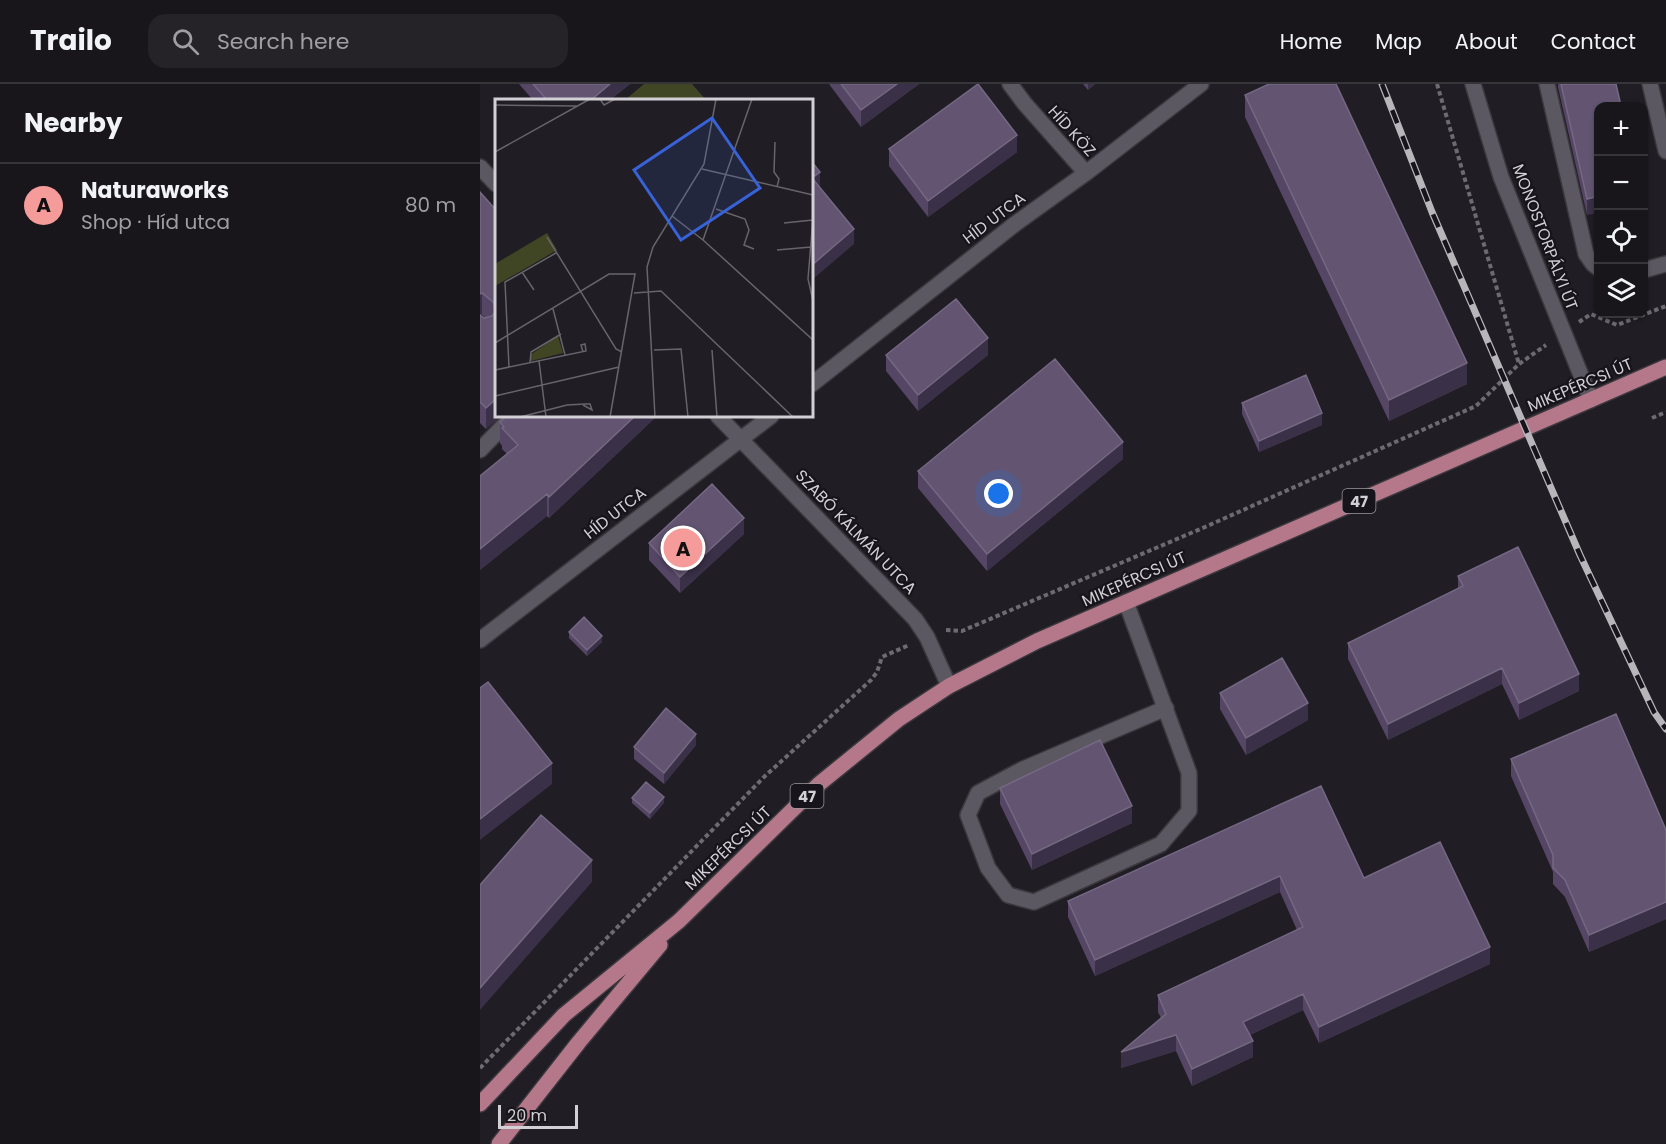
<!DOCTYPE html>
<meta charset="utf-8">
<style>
:root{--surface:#18161b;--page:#252328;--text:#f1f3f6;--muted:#9f9fa3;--line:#36353a;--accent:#f59b99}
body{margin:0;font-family:Poppins,sans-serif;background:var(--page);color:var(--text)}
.controls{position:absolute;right:18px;top:18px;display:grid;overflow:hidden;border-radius:12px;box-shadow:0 2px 4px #0004}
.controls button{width:54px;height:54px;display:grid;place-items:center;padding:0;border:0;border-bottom:2px solid var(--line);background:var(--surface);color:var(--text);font:30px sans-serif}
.scale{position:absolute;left:18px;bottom:15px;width:80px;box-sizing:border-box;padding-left:6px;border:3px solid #d2d0d5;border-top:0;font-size:16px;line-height:21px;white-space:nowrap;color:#d2d0d5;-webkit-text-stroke:4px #17141b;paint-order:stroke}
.you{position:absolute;left:519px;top:410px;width:21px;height:21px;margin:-15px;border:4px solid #fff;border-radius:50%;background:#1a73e8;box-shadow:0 0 0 9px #1a73e833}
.badge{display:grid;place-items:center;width:39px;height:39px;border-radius:50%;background:var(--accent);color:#111;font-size:20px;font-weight:700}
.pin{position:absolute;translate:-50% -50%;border:3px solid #fff;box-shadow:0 2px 6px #0006}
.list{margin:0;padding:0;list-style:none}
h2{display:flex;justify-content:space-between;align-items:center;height:78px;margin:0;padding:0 24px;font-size:26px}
h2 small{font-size:20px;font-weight:400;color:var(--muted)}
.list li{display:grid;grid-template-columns:39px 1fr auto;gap:18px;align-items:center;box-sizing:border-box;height:84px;padding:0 24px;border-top:2px solid var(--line)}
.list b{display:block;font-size:22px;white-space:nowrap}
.list p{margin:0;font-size:20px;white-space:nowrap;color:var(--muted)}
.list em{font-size:20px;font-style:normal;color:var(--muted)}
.icon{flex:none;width:33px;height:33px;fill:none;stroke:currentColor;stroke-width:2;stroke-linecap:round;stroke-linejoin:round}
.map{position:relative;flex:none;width:1186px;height:1060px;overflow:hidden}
header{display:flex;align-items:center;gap:36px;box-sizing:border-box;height:84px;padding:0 30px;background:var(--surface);border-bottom:2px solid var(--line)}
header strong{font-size:28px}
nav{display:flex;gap:33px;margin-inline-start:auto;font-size:21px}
.search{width:420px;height:54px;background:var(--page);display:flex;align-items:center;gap:15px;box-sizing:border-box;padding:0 21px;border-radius:18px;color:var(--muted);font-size:22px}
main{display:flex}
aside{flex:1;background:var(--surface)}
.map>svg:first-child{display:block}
.grass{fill:#404624}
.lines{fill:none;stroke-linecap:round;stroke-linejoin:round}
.minor-casing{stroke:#3a373d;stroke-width:18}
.major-casing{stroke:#3a373d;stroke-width:18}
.path{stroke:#6d6a71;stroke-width:4;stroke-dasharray:4.5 3;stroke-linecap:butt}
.minor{stroke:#5c5861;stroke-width:15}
.major{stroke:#b5788a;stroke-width:15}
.rail-casing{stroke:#b8b6bb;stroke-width:7}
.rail{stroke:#17141b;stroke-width:4.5;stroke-dasharray:14;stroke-linecap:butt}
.wall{fill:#554666}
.shaded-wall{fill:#3a3047}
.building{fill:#635572;stroke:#746882;stroke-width:1.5}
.labels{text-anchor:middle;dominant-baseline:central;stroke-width:4.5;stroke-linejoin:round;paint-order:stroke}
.shield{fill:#17141b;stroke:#9a989d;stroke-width:1.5}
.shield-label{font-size:15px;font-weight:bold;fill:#d2d0d5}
.street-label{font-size:16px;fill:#d2d0d5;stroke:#17141b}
.inset-road{fill:none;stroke:#67656b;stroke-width:1.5}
.view{fill:#3862d8;fill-opacity:0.15;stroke:#3862d8;stroke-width:3}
.inset-edge{fill:none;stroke:#d2d0d5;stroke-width:3}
</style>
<header>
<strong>Trailo</strong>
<div class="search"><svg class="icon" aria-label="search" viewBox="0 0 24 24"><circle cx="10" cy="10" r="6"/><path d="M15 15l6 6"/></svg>Search here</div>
<nav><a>Home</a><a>Map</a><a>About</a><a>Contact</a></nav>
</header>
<main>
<aside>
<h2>Nearby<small></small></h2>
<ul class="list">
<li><span class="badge">A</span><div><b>Naturaworks</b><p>Shop · Híd utca</p></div><em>80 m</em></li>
</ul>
</aside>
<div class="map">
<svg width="1186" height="1060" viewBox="0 0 1186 1060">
<rect width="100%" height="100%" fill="#201d24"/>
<path class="grass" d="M164 0H212L226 16H145Z"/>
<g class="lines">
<g class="minor-casing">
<path id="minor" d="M530 0 545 20 606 89
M993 0 1021 93 1111 316
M1067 0 1106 170 1113 180 1118 184
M1170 0 1186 67
M0 83 16 100
M1164 186 1186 180
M332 300 535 140 606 89 721 0
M238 332 435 535 447 553 469 602
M0 366 33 332
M646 518 709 689V727L681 760 554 818 528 811 508 784 488 731 498 709 541 686 686 624
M0 556 291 332"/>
</g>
<g class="major-casing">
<path id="major" d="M0 1020 84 931 199 837 339 700 419 635 469 602 557 557 1186 283
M19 1060 99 958 180 861"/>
</g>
<path class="path" d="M957 0 1039 280
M1099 238 1111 230 1137 241 1186 222
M1172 334 1186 328
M466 546 482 547 725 443 996 322 1039 280 1066 261
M0 984 285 692 391 596 397 588 402 573 429 561"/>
<use href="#minor" class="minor"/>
<use href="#major" class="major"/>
<g class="rail-casing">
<path id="rail" d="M902 0 952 128 1100 471 1174 628 1186 645"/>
</g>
<use href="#rail" class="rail"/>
</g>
<path class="wall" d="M39 0H150L130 16H53Z
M349 0H439L381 43Z
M603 0H615L608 6Z
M1078 0H1136L1107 131 1078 3Z
M765 11 987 300 909 337 765 33Z
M409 65 537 68 448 133 409 82Z
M0 108 16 126V332H21L6 345 0 339V231L4 234H6L2 231H0Z
M406 271H508L438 327 406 287Z
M762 319 842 341 779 368 762 330Z
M27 332H177L69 434 67 432 0 486V392L27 370 22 365V362L20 359V338Z
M643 375 507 487 438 404V387Z
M264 450 200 509 169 476V459Z
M978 492 1099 607 1039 636 1022 600 908 656 868 575V559L978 505Z
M89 548 122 558 107 572 89 554Z
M740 609 828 636 766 671 740 625Z
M216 661 184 700 154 675V663Z
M1031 675 1186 746V835L1109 868 1085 813 1073 800V788L1031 692Z
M841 702 884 794 1010 880 839 959 823 926 770 951 773 973 712 1002 696 967 641 984 681 934 678 928V911L817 846 800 808 615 892 588 833V817Z
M520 704 652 739 552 786 520 720Z
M152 714 184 719 170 735 152 719Z"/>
<path class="shaded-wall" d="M130 0H150L130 16H111Z
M417 0H439L381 43V26Z
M608 0H615L608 6Z
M537 51V68L448 133V117Z
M340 88V103L332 94Z
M1119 112V129L1107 131V115Z
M374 145V160L332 196V181Z
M2 209V231H0V210Z
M508 254V271L438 327V311Z
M987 279V300L909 337V316Z
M16 315V332H21L6 345V324Z
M842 329V341L779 368V357Z
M155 332H177L69 434V413Z
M643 358V375L507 487V470Z
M67 410V432L0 486V465Z
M264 434V450L200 509V493Z
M122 552V558L107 572V566Z
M1022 584V600L908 656V640Z
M1099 590V607L1039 636V619Z
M828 619V636L766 671V654Z
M216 650V661L184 700V689Z
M72 679V700L0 756V735Z
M184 713V719L170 735V729Z
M652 722V739L552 786V770Z
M112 776V798L0 926V904Z
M800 792V808L615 892V876Z
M1186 818V835L1109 868V851Z
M1010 863V880L839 959V943Z
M823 910V926L763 954V938Z
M696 951V967L641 984V968Z
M773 957V973L712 1002V985Z"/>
<path class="building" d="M53 0H130L111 16H67Z
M361 0H417L381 26Z
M498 0 537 51 448 117 409 65Z
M789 0H856L987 279 909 316 765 11Z
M1081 0H1136L1141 22H1119V112L1107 115Z
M332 78 340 88 332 94 374 145 332 181Z
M0 108 16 126V315L6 324 0 318V231L4 234 12 232 15 228V223L13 218 2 209 0 210Z
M476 215 508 254 438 311 406 271Z
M575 275 643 358 507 470 438 387Z
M826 291 842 329 779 357 762 319Z
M27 332H155L69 413 67 410 0 465V392L38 361 22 344 24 343 20 338Z
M232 400 264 434 200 493 169 459Z
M1038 463 1099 590 1039 619 1022 584 908 640 868 559 983 502 978 492Z
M104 533 122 552 107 566 89 548Z
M802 574 828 619 766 654 740 609Z
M8 598 72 679 0 735V604Z
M186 624 216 650 184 689 154 663Z
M1136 630 1186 746V818L1109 851 1085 796 1073 784V771L1031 675Z
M620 656 652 722 552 770 520 704Z
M166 698 184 713 170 729 152 714Z
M841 702 884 794 960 758 1010 863 839 943 823 910 763 938 773 957 712 985 696 951 641 968 686 930 678 911 823 843 800 792 615 876 588 817Z
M61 731 112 776 0 904V801Z"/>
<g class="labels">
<g class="shield">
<rect x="862.5" y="405" width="33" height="24" rx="4.5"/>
<rect x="310.5" y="700" width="33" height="24" rx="4.5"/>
</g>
<g class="shield-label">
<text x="879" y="417">47</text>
<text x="327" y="712">47</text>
</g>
<g class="street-label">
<text transform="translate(592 47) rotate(48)">HÍD KÖZ</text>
<text transform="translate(514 134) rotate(-37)">HÍD UTCA</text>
<text transform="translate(1065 153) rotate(69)">MONOSTORPÁLYI ÚT</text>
<text transform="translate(1100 301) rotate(-23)">MIKEPÉRCSI ÚT</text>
<text transform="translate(135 429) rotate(-38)">HÍD UTCA</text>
<text transform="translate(376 448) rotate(46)">SZABÓ KÁLMÁN UTCA</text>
<text transform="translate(654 495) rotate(-24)">MIKEPÉRCSI ÚT</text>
<text transform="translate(248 764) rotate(-44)">MIKEPÉRCSI ÚT</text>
</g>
</g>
<g transform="translate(15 15)">
<rect width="318" height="318" fill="#201d24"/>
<path d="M52 134 62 151 0 187V165Z" fill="#404624"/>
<path d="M63 237 68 254 36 262 35 256Z" fill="#404624"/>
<path class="inset-road" d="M105 0 109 6 120 0M0 6 82 7M280 43 279 73 284 80 282 88M0 53 95 0M207 70 318 96M221 110 250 120 254 131 249 146 259 150M177 117 208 141 318 241M318 119 313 180 318 202M289 124 318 121M52 138 121 250 127 253M208 141 257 0M282 151 316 148M27 173 39 191M139 194 166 192 298 318M58 210 70 256M0 244 114 175H140L115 318M159 251 186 250 193 318M217 251 222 318M44 262 51 318M35 264 36 253 66 235M14 268 10 183 61 154M0 271 91 252 90 245 86 246 88 253M0 297 124 268M25 318 72 306 90 305H95L97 311 88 306M160 318 152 168 158 148 209 65 221 0"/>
<path class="view" d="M217 19 265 89 186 141 139 71Z"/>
<rect width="318" height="318" class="inset-edge"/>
</g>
</svg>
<div class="controls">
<button>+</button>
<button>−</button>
<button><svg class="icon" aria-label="locate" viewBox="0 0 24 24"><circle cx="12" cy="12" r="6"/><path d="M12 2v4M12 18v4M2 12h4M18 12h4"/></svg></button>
<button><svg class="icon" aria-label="layers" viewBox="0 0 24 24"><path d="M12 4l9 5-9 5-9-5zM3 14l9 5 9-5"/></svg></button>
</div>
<div class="scale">20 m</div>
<div class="you"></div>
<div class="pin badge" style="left:203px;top:464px">A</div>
</div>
</main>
